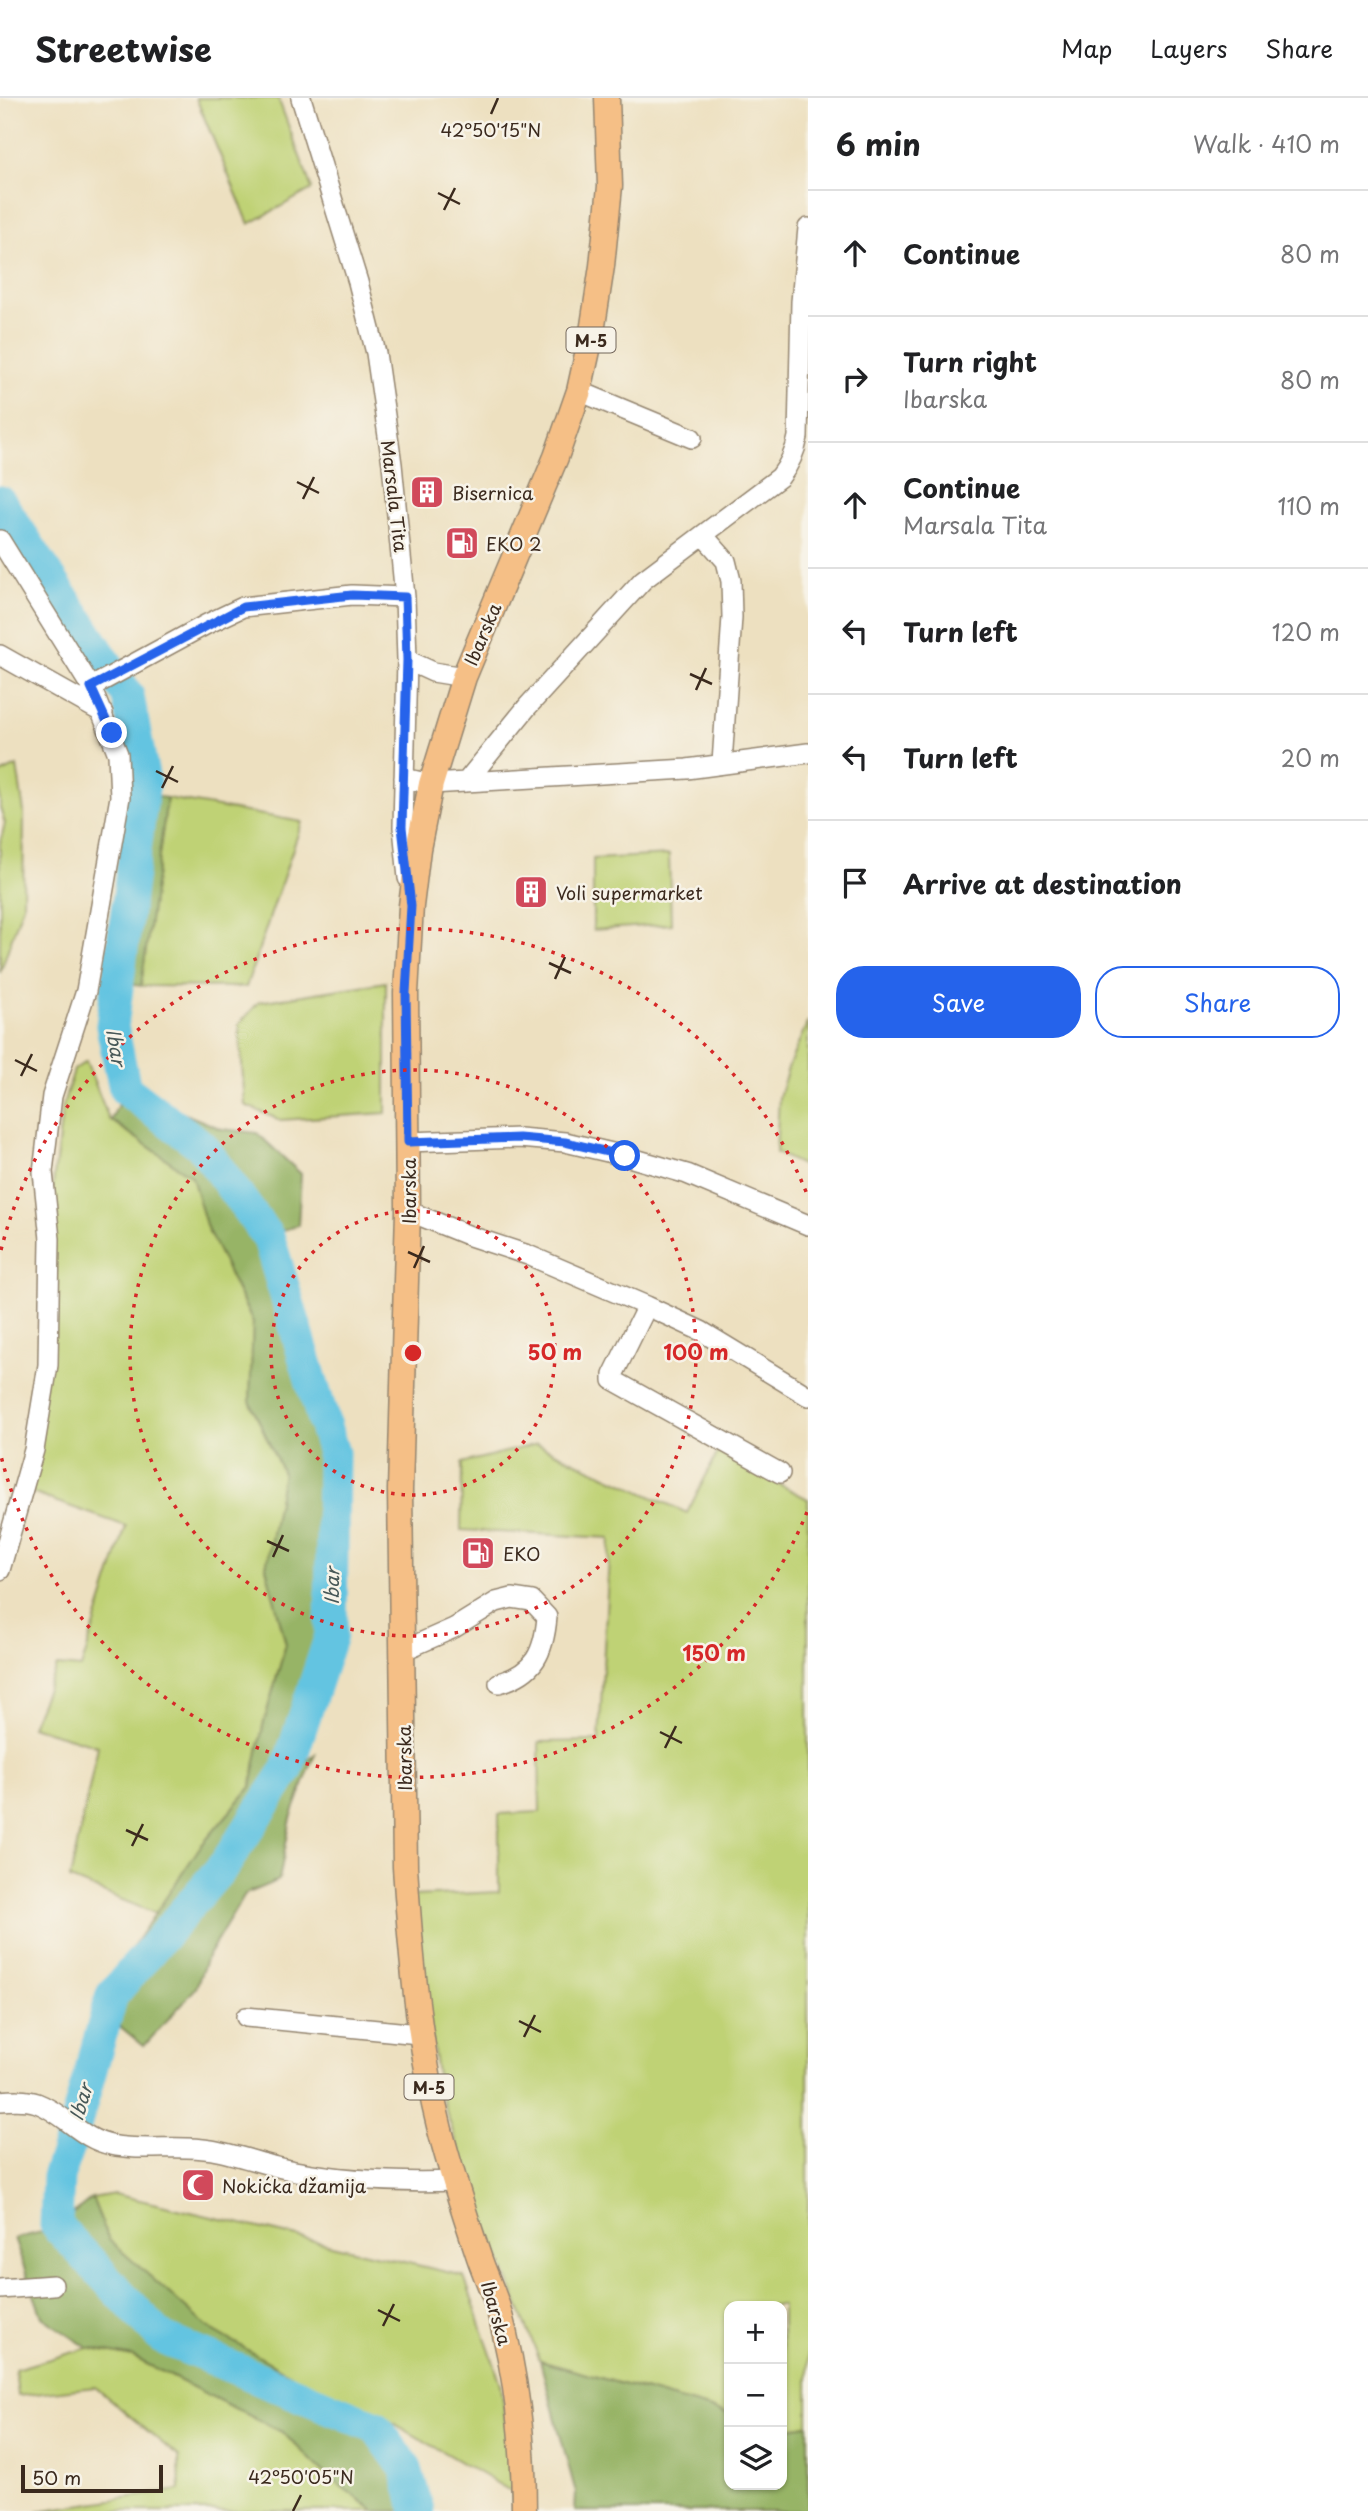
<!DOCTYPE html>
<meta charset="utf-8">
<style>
:root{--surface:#fff;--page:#f2f2f2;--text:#202124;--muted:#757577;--line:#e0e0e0;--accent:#2563eb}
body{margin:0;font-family:"Playpen Sans",sans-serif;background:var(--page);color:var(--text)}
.controls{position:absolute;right:21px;bottom:21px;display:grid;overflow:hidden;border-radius:14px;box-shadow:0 2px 5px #0004}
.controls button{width:63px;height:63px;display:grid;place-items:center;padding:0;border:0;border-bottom:2px solid var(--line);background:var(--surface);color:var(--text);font:35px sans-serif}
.scale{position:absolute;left:21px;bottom:18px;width:142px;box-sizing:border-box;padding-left:7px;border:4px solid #3b2a1e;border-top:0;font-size:19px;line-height:24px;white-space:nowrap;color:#3b2a1e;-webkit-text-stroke:5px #f7f3e8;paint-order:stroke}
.stop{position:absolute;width:21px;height:21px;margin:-16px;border:5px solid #2563eb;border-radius:50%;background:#fff}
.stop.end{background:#2563eb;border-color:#fff;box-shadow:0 2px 7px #0008}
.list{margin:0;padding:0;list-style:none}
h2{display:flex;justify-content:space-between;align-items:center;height:91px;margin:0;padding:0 28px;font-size:30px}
h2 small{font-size:23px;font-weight:400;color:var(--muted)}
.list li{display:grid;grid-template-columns:46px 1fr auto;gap:21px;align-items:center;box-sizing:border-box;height:126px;padding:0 28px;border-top:2px solid var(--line)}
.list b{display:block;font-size:26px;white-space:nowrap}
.list p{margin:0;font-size:23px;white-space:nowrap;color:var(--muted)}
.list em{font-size:23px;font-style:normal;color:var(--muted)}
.actions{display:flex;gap:14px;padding:21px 28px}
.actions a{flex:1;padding:16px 0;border:2px solid var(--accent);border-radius:28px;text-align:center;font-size:24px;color:var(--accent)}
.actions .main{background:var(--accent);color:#fff}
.icon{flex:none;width:38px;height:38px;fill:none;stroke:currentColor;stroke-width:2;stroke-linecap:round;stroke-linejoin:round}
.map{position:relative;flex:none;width:808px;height:2413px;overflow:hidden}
header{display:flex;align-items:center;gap:42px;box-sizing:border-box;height:98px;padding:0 35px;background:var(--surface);border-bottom:2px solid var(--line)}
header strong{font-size:33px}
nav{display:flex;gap:38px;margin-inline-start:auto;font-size:24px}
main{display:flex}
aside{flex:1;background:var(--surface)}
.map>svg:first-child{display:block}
.green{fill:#bfd275;stroke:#7d7e4a;stroke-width:2}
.forest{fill:#97b466;stroke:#696f42;stroke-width:2}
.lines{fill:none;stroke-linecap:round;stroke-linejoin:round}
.river{stroke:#63c4e1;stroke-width:33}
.minor-casing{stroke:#94856f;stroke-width:22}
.major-casing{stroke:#94856f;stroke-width:27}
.minor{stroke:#fff;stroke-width:19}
.major{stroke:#f5bf86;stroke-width:24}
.route{stroke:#2563eb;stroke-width:9}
.ticks{fill:none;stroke:#3b2a1e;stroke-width:2.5}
.ring{fill:none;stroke:#d62828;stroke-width:3.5;stroke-dasharray:3.5 7}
.labels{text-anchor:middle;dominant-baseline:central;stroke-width:5;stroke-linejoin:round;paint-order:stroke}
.shield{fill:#f7f3e8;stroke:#73665b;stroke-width:2}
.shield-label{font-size:16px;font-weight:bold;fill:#3b2a1e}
.poi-label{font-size:18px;fill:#3b2a1e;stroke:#f7f3e8;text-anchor:start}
.street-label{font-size:18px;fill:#3b2a1e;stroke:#f7f3e8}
.water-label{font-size:19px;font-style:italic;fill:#475858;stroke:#f7f3e8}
.ticks-label{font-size:18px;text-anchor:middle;fill:#3b2a1e;stroke:#f7f3e8;stroke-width:5;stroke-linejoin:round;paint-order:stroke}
.centre{fill:#d62828;stroke:#f7f3e8;stroke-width:3.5}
.ring-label{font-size:21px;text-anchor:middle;font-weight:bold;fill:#d62828;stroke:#f7f3e8;stroke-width:5;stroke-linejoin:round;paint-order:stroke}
</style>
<header>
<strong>Streetwise</strong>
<nav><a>Map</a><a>Layers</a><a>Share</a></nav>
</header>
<main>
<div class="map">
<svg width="808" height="2413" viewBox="0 0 808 2413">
<rect width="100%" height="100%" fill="#f7f3e8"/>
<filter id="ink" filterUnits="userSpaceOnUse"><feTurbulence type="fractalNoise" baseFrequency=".0143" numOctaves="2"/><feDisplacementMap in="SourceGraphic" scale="14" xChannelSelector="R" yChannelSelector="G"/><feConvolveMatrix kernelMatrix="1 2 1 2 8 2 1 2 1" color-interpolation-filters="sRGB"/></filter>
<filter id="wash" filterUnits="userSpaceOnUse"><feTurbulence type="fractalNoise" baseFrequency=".00686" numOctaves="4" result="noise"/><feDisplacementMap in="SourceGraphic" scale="28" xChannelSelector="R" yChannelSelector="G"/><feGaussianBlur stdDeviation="1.57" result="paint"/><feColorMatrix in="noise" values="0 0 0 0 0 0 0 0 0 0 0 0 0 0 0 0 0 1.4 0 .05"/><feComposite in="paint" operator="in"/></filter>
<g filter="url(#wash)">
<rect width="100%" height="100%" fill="#ede0c0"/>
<path class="green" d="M196 0H278L312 91 249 126Z
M17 668 24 714 23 807 0 875V745L5 725 0 710V676Z
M167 700 302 724 246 889 141 888Z
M669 757 671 826 593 832V761Z
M386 884V1015L280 1022 245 1007 239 926 259 904Z
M808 923V1070L776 1055 779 999 789 967Z
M86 963 109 1021 192 1079 207 1130 253 1225 250 1303 283 1375 266 1469 286 1546 263 1628 251 1689 200 1749 157 1816 70 1781 98 1648 31 1628 57 1568 81 1570 126 1428 29 1394 53 1087 63 1007 74 972Z
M537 1346 687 1415 718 1354 808 1401V2327L782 2331V2208H729V2316L540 2263 468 2079 439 1992 413 1798 499 1794V1716L540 1714 539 1644 599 1643 610 1440 461 1432 462 1365Z
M114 2096 464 2178 501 2286 514 2395 388 2322 350 2311 205 2228 109 2142 92 2100Z
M88 2250 133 2259 282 2334 330 2380 375 2413H37L180 2392 179 2359 95 2289 18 2298 15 2271Z"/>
<path class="forest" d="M152 698 167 700 141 888 126 886Z
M122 998 195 1057 263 1145 325 1354 319 1533 279 1664 212 1764 113 1878 200 1749 251 1689 263 1628 286 1546 266 1469 283 1375 250 1303 253 1224 207 1130 192 1079 111 1022Z
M158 1005 222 1031 257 1035 301 1076 298 1127 276 1135 211 1045Z
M315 1656 291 1720 279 1782 245 1796 207 1859 196 1890 144 1948 116 1925 120 1901 232 1768 299 1668Z
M92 2100 109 2142 206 2228 350 2311 171 2232 100 2161 66 2121Z
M45 2133 161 2251 371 2338 399 2377 407 2413H375L330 2380 282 2334 133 2259 88 2250 42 2219 14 2141Z
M540 2263 729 2316V2387H782V2331L808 2327V2413H575L576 2395Z"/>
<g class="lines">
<path class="river" d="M0 404 128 598 144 683 112 928 125 991 202 1048 269 1141 333 1355 331 1537 287 1672 225 1766 112 1897 71 2042 58 2079 56 2127 162 2240 376 2329 406 2371 418 2413"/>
</g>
</g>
<g filter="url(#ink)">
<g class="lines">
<g class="minor-casing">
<path id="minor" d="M301 0 358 184 376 255 392 366 405 499 407 562 403 729 408 780
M579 293 692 340
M703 437 726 463 731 483 732 519 722 665
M0 442 91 589 118 656 120 699 86 893 52 998 43 1074 50 1141 48 1267 34 1352 0 1472
M0 557 103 615
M407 562 433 574 464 579
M91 589 207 526 243 509 352 497 405 499
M404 680 431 686 687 671 808 655
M466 684 528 608 643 482 780 379C790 366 795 355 798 339L801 204 808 130
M408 1044 519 1040 565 1044 625 1058 687 1076 808 1127
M408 1113 470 1138 528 1157 647 1208 701 1233 808 1298
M647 1208 613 1277V1282L780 1375
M402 1553 454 1530 496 1504 512 1500 532 1503 547 1519C544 1554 535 1575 499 1585
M246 1919 419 1936
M0 2003C12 2002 26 2001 37 2005 64 2015 81 2041 111 2047 144 2054 178 2046 212 2052 240 2057 267 2068 295 2073 349 2083 401 2085 455 2083
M0 2191 53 2187"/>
</g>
<g class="major-casing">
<path id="major" d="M524 2413C524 2346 517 2279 499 2213 494 2195 485 2177 479 2159 465 2117 451 2074 440 2032 418 1945 411 1858 405 1769L400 1392 408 1113 406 895 411 808 418 751 431 686 464 579 556 359 579 293 592 234 602 168 610 88 607 0"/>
</g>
<use href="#minor" class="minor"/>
<use href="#major" class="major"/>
</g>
</g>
<g class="lines" filter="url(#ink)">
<path class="route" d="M112 635 91 589 243 509 352 497 405 499 407 562 402 729 411 808 406 895 408 1044 519 1040 565 1044 625 1058"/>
</g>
<path class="ticks" d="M491 16 498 0M438 95 460 106M444 112 455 90M297 384 319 395M303 401 314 379M690 576 712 586M696 592 706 570M156 673 178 684M162 690 173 668M549 865 571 875M555 881 565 859M15 962 37 973M21 978 32 956M408 1154 430 1164M414 1170 424 1148M267 1443 289 1453M273 1459 283 1437M660 1634 682 1645M665 1650 676 1628M126 1732 148 1742M132 1748 143 1726M519 1923 541 1934M524 1939 535 1917M378 2212 400 2223M383 2228 394 2206M293 2413 301 2397"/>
<g class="ring">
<circle cx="413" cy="1255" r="142"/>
<circle cx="413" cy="1255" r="283"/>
<path d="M807 1414A425 425 0 0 1 1 1358M1 1152A425 425 0 0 1 807 1096"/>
</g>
<defs>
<g id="building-square" transform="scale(1.75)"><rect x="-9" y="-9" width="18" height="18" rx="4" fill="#d1495b" stroke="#f7f3e8"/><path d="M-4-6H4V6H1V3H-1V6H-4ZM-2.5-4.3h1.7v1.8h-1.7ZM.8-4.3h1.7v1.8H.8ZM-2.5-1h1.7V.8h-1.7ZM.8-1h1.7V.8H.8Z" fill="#fff"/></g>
<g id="fuel-square" transform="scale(1.75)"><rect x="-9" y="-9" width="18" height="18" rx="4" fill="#d1495b" stroke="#f7f3e8"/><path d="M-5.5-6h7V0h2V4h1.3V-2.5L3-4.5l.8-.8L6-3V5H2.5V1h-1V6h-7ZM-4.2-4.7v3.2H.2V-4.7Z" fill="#fff"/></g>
<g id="mosque-square" transform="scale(1.75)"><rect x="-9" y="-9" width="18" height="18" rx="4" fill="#d1495b" stroke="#f7f3e8"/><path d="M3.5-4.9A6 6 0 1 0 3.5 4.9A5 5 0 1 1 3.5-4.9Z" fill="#fff"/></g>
</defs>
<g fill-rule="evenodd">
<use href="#building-square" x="427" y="394"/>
<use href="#fuel-square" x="462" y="445"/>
<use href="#building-square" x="531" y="794"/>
<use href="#fuel-square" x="478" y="1455"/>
<use href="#mosque-square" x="198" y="2087"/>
</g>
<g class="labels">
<g class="shield">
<rect x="566.5" y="229.5" width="49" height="25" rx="5"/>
<rect x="404.5" y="1976.5" width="49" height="25" rx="5"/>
</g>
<g class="shield-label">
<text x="591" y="242">M-5</text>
<text x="429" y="1989">M-5</text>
</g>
<g class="poi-label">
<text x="452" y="394">Bisernica</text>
<text x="486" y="445">EKO 2</text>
<text x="556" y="794">Voli supermarket</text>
<text x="503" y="1455">EKO</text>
<text x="222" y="2087">Nokićka džamija</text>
</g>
<g class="street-label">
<text transform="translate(395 398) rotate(83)">Marsala Tita</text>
<text transform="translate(482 536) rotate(-67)">Ibarska</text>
<text transform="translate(408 1093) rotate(-90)">Ibarska</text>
<text transform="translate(404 1660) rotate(-91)">Ibarska</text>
<text transform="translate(497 2215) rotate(74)">Ibarska</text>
</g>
<g class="water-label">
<text transform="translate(117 949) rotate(80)">Ibar</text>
<text transform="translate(331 1488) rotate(-89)">Ibar</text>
<text transform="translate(80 2004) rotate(-73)">Ibar</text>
</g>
</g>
<g class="ticks-label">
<text x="491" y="39">42°50'15"N</text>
<text x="301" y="2386">42°50'05"N</text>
</g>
<circle cx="413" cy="1255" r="10" class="centre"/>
<g class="ring-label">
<text x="555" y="1262">50 m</text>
<text x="696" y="1262">100 m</text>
<text x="714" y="1563">150 m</text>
</g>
</svg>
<div class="controls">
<button>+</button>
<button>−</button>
<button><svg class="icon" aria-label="layers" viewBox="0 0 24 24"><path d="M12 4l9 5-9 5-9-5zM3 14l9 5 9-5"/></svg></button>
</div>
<div class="scale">50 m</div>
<div class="stop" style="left:625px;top:1058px"></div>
<div class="stop end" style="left:112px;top:635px"></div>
</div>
<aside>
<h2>6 min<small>Walk · 410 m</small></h2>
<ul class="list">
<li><svg class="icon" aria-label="ahead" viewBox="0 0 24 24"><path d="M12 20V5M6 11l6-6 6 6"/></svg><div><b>Continue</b></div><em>80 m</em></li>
<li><svg class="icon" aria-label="right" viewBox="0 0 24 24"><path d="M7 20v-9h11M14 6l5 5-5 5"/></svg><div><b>Turn right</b><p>Ibarska</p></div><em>80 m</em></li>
<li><svg class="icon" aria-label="ahead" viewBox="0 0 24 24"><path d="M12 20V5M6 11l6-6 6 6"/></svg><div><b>Continue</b><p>Marsala Tita</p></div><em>110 m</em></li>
<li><svg class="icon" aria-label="left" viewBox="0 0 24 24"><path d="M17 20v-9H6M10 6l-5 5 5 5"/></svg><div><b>Turn left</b></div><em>120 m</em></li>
<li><svg class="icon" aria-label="left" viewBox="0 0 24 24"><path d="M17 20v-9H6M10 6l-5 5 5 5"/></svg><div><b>Turn left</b></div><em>20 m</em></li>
<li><svg class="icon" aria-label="arrive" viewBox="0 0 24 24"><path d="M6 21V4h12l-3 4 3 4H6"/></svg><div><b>Arrive at destination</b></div></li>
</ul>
<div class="actions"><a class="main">Save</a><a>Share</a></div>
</aside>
</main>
